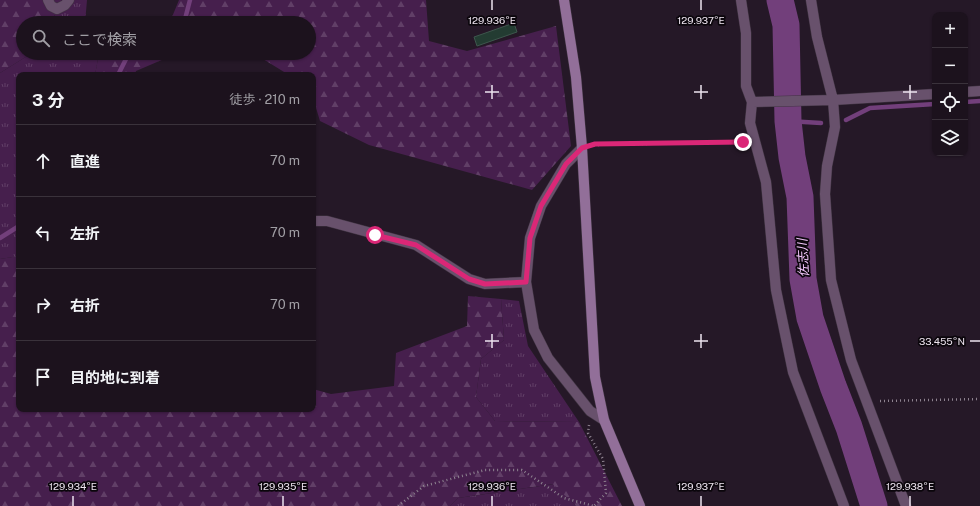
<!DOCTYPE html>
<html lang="ja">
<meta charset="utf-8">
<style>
:root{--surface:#1c121d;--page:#251b26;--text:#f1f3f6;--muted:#a09ea4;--line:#3a323b}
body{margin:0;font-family:"Public Sans","Noto Sans JP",sans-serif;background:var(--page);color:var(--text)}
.controls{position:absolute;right:12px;top:12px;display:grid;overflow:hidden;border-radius:8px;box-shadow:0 1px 3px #0004}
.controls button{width:36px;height:36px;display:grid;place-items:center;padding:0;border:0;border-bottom:1px solid var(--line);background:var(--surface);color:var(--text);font:20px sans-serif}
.stop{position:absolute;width:12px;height:12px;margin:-9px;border:3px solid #db2777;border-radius:50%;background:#fff}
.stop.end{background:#db2777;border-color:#fff;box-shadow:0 1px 4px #0008}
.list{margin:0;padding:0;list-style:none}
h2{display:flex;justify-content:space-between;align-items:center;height:52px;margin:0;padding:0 16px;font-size:17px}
h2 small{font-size:13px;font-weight:400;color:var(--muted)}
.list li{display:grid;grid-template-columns:26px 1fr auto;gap:12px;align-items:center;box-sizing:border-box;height:72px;padding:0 16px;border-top:1px solid var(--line)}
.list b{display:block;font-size:15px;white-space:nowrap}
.list em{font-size:13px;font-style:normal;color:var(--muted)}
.icon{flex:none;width:22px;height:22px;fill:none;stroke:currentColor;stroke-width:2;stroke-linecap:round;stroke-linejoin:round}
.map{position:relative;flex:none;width:980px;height:506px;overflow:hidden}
.search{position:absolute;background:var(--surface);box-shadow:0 1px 3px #0004;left:16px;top:16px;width:300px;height:44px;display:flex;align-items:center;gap:10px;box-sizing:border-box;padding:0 14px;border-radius:22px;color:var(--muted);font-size:15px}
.panel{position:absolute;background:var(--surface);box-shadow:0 1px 3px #0004;left:16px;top:72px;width:300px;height:340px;border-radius:8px}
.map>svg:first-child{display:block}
.grass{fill:url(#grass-tufts)}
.forest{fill:url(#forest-firs)}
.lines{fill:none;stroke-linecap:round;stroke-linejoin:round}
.stream{stroke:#723f7b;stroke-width:4.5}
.river{stroke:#723f7b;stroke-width:27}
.building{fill:#233c32;stroke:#3e574d}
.street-casing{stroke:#413543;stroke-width:11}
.secondary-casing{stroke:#413543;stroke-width:11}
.path{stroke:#8e8390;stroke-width:2.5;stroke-dasharray:1 3;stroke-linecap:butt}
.street{stroke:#68516c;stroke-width:10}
.secondary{stroke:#926f99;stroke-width:10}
.route{stroke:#db2777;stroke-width:5}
.ticks{fill:none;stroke:#ede4ef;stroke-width:1.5}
.labels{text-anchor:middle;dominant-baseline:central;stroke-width:3.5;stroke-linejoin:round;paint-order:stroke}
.water-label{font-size:13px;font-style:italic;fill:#f1c5fa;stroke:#0b060c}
.ticks-label{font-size:10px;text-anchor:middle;fill:#ede4ef;stroke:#0b060c;stroke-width:3.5;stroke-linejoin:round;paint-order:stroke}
</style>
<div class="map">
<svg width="980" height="506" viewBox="0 0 980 506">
<defs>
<pattern id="grass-tufts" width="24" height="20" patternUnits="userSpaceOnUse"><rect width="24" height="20" fill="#461f4d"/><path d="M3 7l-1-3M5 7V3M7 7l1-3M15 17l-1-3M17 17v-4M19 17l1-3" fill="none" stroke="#613f67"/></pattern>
<pattern id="forest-firs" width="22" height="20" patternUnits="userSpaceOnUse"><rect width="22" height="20" fill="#461f4d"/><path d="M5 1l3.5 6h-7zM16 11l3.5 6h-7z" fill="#613f67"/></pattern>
</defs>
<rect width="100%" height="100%" fill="#251827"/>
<path class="grass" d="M62 0H87L85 23H51Z
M32 53H99L95 75H19V256L0 259V73Z
M501 299 519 301 528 346 579 422 495 421 476 397 481 359 504 340Z
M554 484 576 506H450L458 498Z"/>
<path class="forest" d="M0 0H62L51 23H23V53H32L0 73Z
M179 0H426L429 41 467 51 556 26 571 146 532 190 369 145 320 121 313 98V75H289L253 53H309V23H167L170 22Z
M99 53H178L136 71 135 75H95Z
M19 256V409H313V389L331 394 394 386 396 353 467 326 468 296 501 299 504 340 481 359 476 397 495 421 579 422 622 506H576L553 484 458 498 450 506H0V259Z"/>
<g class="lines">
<path class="stream" d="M184 23 190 0
M118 75 127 57 133 53
M965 102 980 101
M846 120 870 108 935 104
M788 121 821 123
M0 238 19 226"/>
<path class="river" d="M780 0 786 25 788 121 792 157 800 197 803 279 810 318 833 386 849 427 874 506"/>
</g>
<path class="building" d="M514 23 517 32 477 46 474 37Z"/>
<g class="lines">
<g class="street-casing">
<path id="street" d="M48 0 51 6 57 9 65 5 69 0
M741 0 746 33V86L752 102 833 100 935 94
M811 0 817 37 833 100 835 127 827 166 825 194 831 280 851 360 906 506
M965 92 980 91
M752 102 750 123 766 182 776 290 793 372 844 506
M582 148 566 164 541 206 530 238 526 282 534 330 548 358 590 411 604 420
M313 221H327L416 245 469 279 485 284 526 282"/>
</g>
<g class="secondary-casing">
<path id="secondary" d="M564 0 576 77 582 148 595 377 604 420 640 506"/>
</g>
<path class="path" d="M594 145 743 142
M880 401 980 399
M589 425 588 433 603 459 606 493 594 506
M398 506 424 486 485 470H522L564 498 594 506"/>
<use href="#street" class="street"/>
<use href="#secondary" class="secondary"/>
</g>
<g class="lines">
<path class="route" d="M375 235 416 245 469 279 485 284 526 282 530 238 541 206 566 164 582 148 595 144 743 142"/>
</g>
<path class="ticks" d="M492 0V10M701 0V10M492 85V99M701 85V99M910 85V99M485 92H499M694 92H708M903 92H917M492 334V348M701 334V348M485 341H499M694 341H708M970 341H980M73 496V506M283 496V506M492 496V506M701 496V506M910 496V506"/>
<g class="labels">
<g class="water-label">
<text transform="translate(803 258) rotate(-93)">佐志川</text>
</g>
</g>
<g class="ticks-label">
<text x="492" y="24">129.936°E</text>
<text x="701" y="24">129.937°E</text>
<text x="942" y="345">33.455°N</text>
<text x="73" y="490">129.934°E</text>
<text x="283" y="490">129.935°E</text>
<text x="492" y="490">129.936°E</text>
<text x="701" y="490">129.937°E</text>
<text x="910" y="490">129.938°E</text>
</g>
</svg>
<div class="controls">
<button>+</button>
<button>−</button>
<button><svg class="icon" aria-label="locate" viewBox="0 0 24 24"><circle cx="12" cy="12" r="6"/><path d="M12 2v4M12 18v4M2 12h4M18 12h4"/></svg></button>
<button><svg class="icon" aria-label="layers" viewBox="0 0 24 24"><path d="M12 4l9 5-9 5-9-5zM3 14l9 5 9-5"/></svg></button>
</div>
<div class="stop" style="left:375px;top:235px"></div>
<div class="stop end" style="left:743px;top:142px"></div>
<div class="search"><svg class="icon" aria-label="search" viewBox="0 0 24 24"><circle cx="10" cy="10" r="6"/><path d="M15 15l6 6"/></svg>ここで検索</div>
<section class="panel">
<h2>3 分<small>徒歩 · 210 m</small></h2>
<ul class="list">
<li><svg class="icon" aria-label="ahead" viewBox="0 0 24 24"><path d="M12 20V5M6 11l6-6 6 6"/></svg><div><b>直進</b></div><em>70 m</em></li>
<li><svg class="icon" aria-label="left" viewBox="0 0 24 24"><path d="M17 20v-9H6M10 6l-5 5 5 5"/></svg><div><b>左折</b></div><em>70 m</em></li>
<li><svg class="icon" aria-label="right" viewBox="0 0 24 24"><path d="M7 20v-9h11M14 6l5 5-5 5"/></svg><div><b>右折</b></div><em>70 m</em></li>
<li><svg class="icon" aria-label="arrive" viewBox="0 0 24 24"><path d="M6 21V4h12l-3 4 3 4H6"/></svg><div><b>目的地に到着</b></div></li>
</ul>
</section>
</div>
